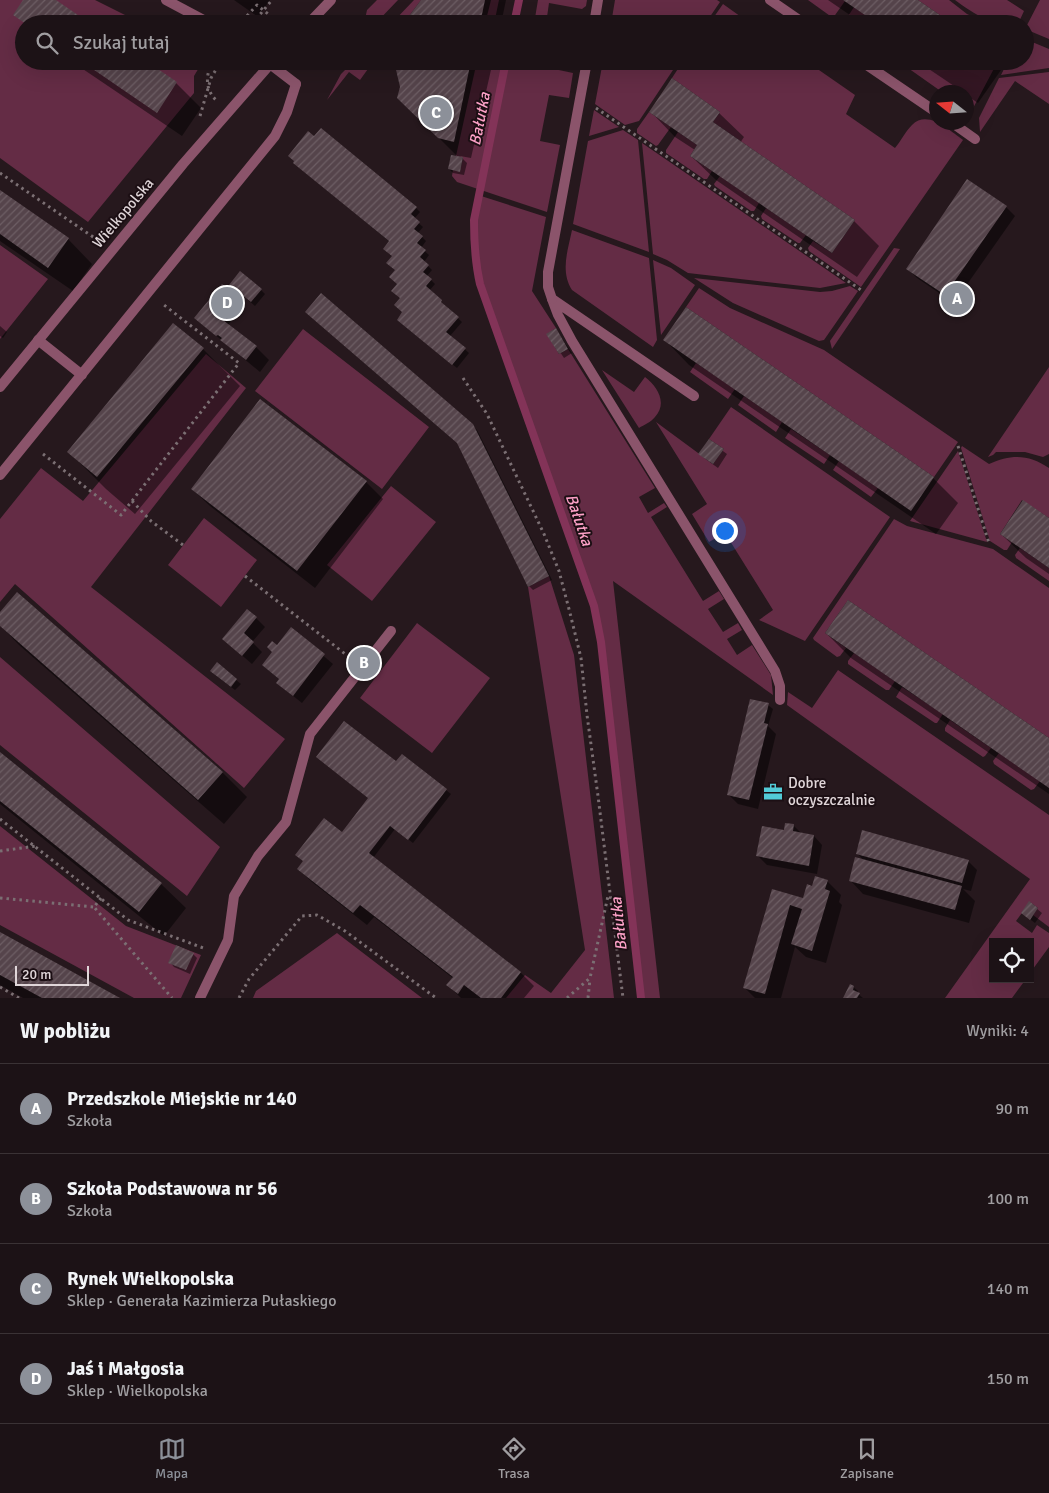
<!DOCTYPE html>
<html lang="pl">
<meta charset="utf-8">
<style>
:root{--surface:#1c1216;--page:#251b1f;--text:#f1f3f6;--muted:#a09ea1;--line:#3a3235;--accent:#8c9099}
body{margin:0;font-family:Signika,sans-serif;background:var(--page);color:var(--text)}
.controls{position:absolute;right:15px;bottom:15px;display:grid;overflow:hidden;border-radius:0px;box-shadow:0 5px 20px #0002}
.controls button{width:45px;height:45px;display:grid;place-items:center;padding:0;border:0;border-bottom:1px solid var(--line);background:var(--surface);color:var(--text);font:25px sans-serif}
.compass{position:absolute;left:929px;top:85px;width:45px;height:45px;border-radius:50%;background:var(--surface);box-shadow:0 5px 20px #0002;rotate:287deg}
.scale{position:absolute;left:15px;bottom:12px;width:74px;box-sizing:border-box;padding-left:5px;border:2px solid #e0d6d9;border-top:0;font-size:14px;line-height:18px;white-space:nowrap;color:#e0d6d9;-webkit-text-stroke:4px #1c0f14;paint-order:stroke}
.you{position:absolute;left:724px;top:530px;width:18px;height:18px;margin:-12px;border:4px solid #fff;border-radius:50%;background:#1a73e8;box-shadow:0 0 0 8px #1a73e833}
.badge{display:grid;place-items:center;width:32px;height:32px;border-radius:50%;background:var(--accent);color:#fff;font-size:16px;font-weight:700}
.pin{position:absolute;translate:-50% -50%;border:2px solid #fff;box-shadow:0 1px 5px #0006}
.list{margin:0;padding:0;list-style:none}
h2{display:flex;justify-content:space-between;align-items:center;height:65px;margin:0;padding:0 20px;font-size:21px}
h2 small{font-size:16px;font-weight:400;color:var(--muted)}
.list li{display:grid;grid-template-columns:32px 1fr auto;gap:15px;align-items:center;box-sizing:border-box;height:90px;padding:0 20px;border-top:1px solid var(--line)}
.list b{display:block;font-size:19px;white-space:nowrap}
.list p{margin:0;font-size:16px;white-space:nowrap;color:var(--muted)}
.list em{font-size:16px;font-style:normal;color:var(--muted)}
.icon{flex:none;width:28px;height:28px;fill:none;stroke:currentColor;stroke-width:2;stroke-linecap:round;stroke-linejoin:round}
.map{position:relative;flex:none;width:1049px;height:998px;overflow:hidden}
.search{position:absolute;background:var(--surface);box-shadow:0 5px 20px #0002;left:15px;right:15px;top:15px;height:55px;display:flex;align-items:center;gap:12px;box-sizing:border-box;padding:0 18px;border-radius:28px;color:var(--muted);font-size:19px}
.sheet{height:425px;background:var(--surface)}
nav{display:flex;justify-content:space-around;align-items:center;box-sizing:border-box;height:70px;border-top:1px solid var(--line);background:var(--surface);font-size:14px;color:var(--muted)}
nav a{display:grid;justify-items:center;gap:2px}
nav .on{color:var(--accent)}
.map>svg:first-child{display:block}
.green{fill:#642c45}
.shadow{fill:#0007}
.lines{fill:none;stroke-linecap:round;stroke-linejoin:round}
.stream{stroke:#833358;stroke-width:8}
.building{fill:url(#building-hatch)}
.path{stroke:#7b6f73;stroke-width:3;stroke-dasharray:2.5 4;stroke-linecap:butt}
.service{stroke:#8b546b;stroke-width:10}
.minor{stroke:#8b546b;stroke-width:10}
.tertiary{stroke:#8b546b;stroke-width:10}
.labels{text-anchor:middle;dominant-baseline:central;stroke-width:4;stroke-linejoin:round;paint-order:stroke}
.street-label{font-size:15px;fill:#e0d6d9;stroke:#1c0f14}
.poi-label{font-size:15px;fill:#e0d6d9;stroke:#1c0f14;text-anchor:start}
.water-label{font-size:16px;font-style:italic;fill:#fda1c7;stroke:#1c0f14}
</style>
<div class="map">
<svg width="1049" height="998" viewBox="0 0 1049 998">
<defs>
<pattern id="building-hatch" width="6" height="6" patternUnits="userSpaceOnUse" patternTransform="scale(1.25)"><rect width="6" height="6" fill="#55444b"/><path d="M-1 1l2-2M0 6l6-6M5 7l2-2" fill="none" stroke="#6d5e64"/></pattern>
</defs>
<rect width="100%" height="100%" fill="#26181d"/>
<path class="green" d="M0 0H95L143 24H24V61H203L194 76V93L88 222 0 158Z
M377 0H398L375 24H364L367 10Z
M414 0H421L403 24H391Z
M491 0H499L494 24H485Z
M538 0H587L586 6 582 9 549 3 547 17 579 24H534Z
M615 0H717L720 2 705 24H611Z
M808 0H843L845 1 833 18Z
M918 0H949L967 14 989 24H953Z
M955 0H1007L1024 11 1018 24C990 24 977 16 955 0Z
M1040 0H1049V39L1025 29Z
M723 4 751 24H709Z
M854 7 878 24H843Z
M1025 39 1049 49V68L1001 75 1008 61H1025Z
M354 61 373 62 360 80 349 72 327 100 341 74Z
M477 61H555L554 69 573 73 569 98 549 95 540 141 560 145 547 212 457 182 452 176 453 170 460 171 463 158 456 156Z
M603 61H679L639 121 625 125 595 104Z
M683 61H806L855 95 846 114 895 148C901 141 905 132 912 125 928 109 950 131 963 140L861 287 809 251 808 248 813 241 832 253 855 220 713 122 720 112 672 78Z
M898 61H933L940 66 944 61H998L971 112 967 109 966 92H942Z
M1049 72V104L1015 81 980 132 979 118 999 78Z
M594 110 619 127 589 136Z
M649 112 671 127 658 145 656 146 637 133V129Z
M623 130 638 140 649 252 573 224 588 141Z
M678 132 697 145 690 156 712 171 707 179H704L666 153V150Z
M642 143 846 283 820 288 688 273 667 260 653 254Z
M720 176 759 203 754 211H751L715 186 714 184Z
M478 195 546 217 532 291 556 328 547 334 559 354 568 349 655 488 639 497 648 513 664 503 667 507 651 517 703 601 719 591 724 599 708 609 723 632 738 623 742 630 727 639 737 655 752 645 771 675 773 695 613 581 660 998H641L601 642 594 606 480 284C473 254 474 226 478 195Z
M766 208 806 235 800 243H798L762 219 761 216Z
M572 230 649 258 657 340 653 347 572 290C560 271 568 250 572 230Z
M0 245 48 279 0 339Z
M894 248 900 249 832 349 830 341Z
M653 260 671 268 695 285 661 335Z
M694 278 820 292 832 291 850 286 858 291 824 340 819 341 733 303Z
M699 288 730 308 824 350 958 442 934 477 686 307Z
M303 329 429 427 382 489 255 391Z
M206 354 246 388 91 587 285 739 244 788 15 584 0 602V519L41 468 83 501Z
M696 363 735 389 728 399 690 372Z
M1049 367V454L1043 457 1025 452H996L993 455 988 457Z
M602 370 634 392 645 377C657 386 668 403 655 417 651 422 644 425 639 428Z
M744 396 782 422 776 432 738 405Z
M731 407 890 517 805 641 759 620 773 610 725 533 709 542 692 514 707 504 656 422 713 464 724 449 709 439Z
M791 429 830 455 824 464 785 438Z
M962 446 989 464C1011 454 1029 454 1049 468V518L1022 500 1000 534 1012 542 1007 550H1004L990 541 961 448Z
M958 451 987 542 910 521Z
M839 461 878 488 871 497 833 470Z
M391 486 436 522 372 601 327 565Z
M204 518 257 560 221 607 168 565Z
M894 519 907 526 993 549 1049 588V738L848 600 825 633 846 648 840 656 837 657 814 640 813 638Z
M1020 548 1049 568V581L1016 558 1015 555Z
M549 576 574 655 614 998H506L525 975 551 993 585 950 528 587Z
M417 623 490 678 432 753 360 698Z
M854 653 895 681 889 690H886L848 664V661Z
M0 657 220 847 187 896 0 745Z
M838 670 1049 815V927L1033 915 1038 908 1030 902 1016 921 1032 933 1037 925 1049 933V947L1030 973V942H993V979H1026L1012 998H945L1030 879 787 705 788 692 812 708Z
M902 687 943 714 937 723H935L896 697Z
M950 720 991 748 985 756 983 757 945 731V728Z
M999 753 1040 781 1034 789 1031 790 994 764 993 761Z
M0 826 126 926 201 955 181 998H134L0 925Z
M337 933 422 998H253L256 991Z"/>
<path class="shadow" d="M234 0H270L258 17Z
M423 0H506L501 24H405Z
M828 0H916L950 24H863Z
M71 61H144L176 83 201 108 182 136Z
M395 61H493L471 158 460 156 467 163 464 175 453 173 449 169 459 158 399 98 402 87Z
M917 61H992L1001 70 978 103 966 95V92H963Z
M651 112 719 113 744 137 740 143 854 221 879 246 857 277 716 180 691 156 695 150 675 137Z
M299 167 416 208 420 212 414 219 423 227 418 233 426 241 421 248 429 255 424 262 432 270 427 276 435 284 429 291 462 322 450 336 469 353 457 368 402 324 404 313 390 242Z
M0 192 68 239 92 264 73 291 0 241Z
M1006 207 1015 216 954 303 917 278 908 269Z
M222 285 244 305 228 325 256 347 269 360 260 372 195 318Z
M235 289 261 290 265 294 255 306Z
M0 326 7 332 3 338 0 336Z
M556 330 572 353 564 358 548 334Z
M665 340 933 478 958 503 936 534 689 365Z
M203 349 240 386 135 514 106 489 69 452Z
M472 425 477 430 552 580 533 590 529 586Z
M709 441 727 454 718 468 704 458Z
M366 482 383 499 315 588 210 506 192 489Z
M1049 520V574L1026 558 1001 534Z
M18 593 223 773 247 797 224 824 19 645 0 625V614Z
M256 618 265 627 252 642 262 652 252 664 223 639Z
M292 629 333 664 302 703 287 691 278 683 280 680 263 665Z
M826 633 1049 740V794L851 658Z
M215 675 236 680 241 684 235 690Z
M768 705 773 709 768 726 776 734 758 809 738 804 729 795Z
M0 753 161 884 186 908 164 936 0 804Z
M402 756 451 794 413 843 395 829 373 858 520 972 534 986 524 998H461L448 985 454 979 374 917 367 925 312 882 298 869 342 834Z
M793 825 802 834 814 836 822 845 817 874 767 865 758 856Z
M857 853 968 861 977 870 971 891 963 889 975 901 969 923 863 894 850 880 864 861Z
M827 881 841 895 839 902 842 905 826 963 806 957 795 947 781 998H755L745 988 773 891 804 900 813 887Z
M1030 903 1042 913 1035 923 1027 917Z
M0 934 118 998H23L0 985Z
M193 954 197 958 190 974 174 967 170 962Z
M851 985 858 991 857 993 863 998H844Z"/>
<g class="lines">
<path class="stream" d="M514 24 519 0
M506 61 474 220C474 242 475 262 480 284L594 606 601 642 641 998"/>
</g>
<path class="building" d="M23 0H56L91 24H26L13 15Z
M421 0H485L480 24H403Z
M843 0H918L953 24H878Z
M81 61H146L177 82 157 113Z
M394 61H471L454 142 438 138 397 98 400 87Z
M933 61H944L940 66Z
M672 78 720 112 713 122 855 220 832 253 690 156 697 145 649 112Z
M321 128 417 207 411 214 420 222 414 229 423 236 417 243 426 250 420 257 429 265 423 272 432 279 426 286 442 300 441 302 459 317 446 332 466 348 452 365 397 320 402 312 394 305 400 298 391 291 397 284 389 277 395 270 386 263 392 256 383 249 389 241 293 163 294 161 288 156 308 131 314 136Z
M451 155 463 157 460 172 448 169Z
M967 179 1007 206 945 295 906 269Z
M0 190 69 238 48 268 0 234Z
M240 271 262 289 251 302 229 285Z
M222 284 236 296 219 317 257 346 246 360 220 340 222 338 218 335 216 336 194 318Z
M321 293 473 424 549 576 528 587 457 443 305 312Z
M686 307 934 477 911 511 663 340Z
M173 323 204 348 97 477 67 452Z
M556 328 568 349 559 354 546 334Z
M260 399 367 481 297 571 191 489Z
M709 439 724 449 713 464 698 454Z
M1023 500 1049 518V568L1000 534Z
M17 592 223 772 198 800 0 626V612Z
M848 600 1049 738V788L825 633Z
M247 609 257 617 244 633 254 642 242 656 222 639Z
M291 627 325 654 293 696 276 683 279 679 262 665 272 652 267 647 272 641 277 645Z
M217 662 237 679 231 687 210 671Z
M750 699 769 703 764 723 768 724 749 800 727 795Z
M344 721 396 761 402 754 447 789 408 840 390 826 369 853 521 972 501 998H481L464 985 458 994 446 985 453 977 360 905 353 913 297 869 303 861 295 855 324 818 342 832 368 798 316 757Z
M0 752 162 883 139 912 0 801Z
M785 823 794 824 793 831 814 835 809 866 756 856 762 826 784 830Z
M862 830 969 860 962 883 856 854Z
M855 857 962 886 955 910 849 881Z
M815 876 828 880 825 889 830 891 812 951 791 944 802 909 790 905 765 994 743 988 772 889 803 898 807 884 812 886Z
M1029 901 1038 908 1030 920 1021 913Z
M0 932 120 998H42L0 975Z
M176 945 194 953 186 970 168 963Z
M850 984 854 986 853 990 860 993 857 998H843Z"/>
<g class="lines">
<path class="path" d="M237 24 244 19 257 5 278 22
M252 24 272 0
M213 61C205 75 205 90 217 101
M596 108 861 290
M200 116 211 78 221 61
M0 173 96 239
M463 378 487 414 544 534 559 571 570 613 581 658 587 715 598 796 623 998
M958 446 989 543
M43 454 121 515 239 363 164 305
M132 501 151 521 183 545
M245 576 349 657
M0 819 128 920 206 949
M0 851 36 846
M0 898 94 907
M101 898 94 907 172 998
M0 987 19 998
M239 998 249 979 302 916 317 915 345 931 436 998
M567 998 590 978 608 896
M588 998 590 979"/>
<path class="service" d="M770 0 805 24
M861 61 936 112
M951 122 975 139
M38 340 82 375
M694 396 552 299 558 315 572 341 775 671 780 686V700
M0 475 275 136 287 112 296 84
M200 998 228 940 234 896 258 856 286 822 310 734 391 631"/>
<path class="minor" d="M166 0 211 24
M594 24 598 0
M266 61 296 84
M552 299 548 287V272L587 61"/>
<path class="tertiary" d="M308 24 331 0
M0 387 183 164 273 61"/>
</g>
<defs>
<g id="office-bare" transform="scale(1.5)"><path d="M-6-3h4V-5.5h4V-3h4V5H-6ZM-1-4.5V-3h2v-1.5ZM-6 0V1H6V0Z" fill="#52cbd7" stroke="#1c0f14" stroke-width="2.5" paint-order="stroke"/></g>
</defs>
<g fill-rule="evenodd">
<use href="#office-bare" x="773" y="792"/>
</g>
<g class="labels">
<g class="street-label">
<text transform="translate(123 213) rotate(-50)">Wielkopolska</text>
</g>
<g class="poi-label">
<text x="788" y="783">Dobre<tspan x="788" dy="17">oczyszczalnie</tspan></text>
</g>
<g class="water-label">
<text transform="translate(480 119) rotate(-79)">Bałutka</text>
<text transform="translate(579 520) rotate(71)">Bałutka</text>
<text transform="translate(619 924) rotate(-96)">Bałutka</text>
</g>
</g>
</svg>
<div class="controls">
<button><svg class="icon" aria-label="locate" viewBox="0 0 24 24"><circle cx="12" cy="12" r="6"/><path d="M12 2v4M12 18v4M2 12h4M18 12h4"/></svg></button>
</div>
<svg class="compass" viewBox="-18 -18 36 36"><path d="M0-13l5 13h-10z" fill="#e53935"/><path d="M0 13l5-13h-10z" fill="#a09ea1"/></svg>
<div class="scale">20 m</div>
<div class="you"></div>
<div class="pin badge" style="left:957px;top:299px">A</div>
<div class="pin badge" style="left:364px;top:663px">B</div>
<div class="pin badge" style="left:436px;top:113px">C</div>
<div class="pin badge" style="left:227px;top:303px">D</div>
<div class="search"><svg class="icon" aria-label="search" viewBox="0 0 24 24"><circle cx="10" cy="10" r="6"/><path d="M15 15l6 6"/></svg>Szukaj tutaj</div>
</div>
<section class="sheet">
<h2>W pobliżu<small>Wyniki: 4</small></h2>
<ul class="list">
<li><span class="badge">A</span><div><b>Przedszkole Miejskie nr 140</b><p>Szkoła</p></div><em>90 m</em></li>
<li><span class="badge">B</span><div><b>Szkoła Podstawowa nr 56</b><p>Szkoła</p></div><em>100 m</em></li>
<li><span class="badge">C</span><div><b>Rynek Wielkopolska</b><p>Sklep · Generała Kazimierza Pułaskiego</p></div><em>140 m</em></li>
<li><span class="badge">D</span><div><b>Jaś i Małgosia</b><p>Sklep · Wielkopolska</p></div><em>150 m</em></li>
</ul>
</section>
<nav>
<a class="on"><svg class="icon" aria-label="map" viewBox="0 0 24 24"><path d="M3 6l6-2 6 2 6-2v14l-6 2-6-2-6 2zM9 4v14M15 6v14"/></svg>Mapa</a>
<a><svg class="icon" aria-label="directions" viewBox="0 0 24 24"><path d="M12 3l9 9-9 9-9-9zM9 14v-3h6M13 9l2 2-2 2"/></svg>Trasa</a>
<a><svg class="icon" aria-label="saved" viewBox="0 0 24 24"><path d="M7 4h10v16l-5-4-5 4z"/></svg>Zapisane</a>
</nav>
